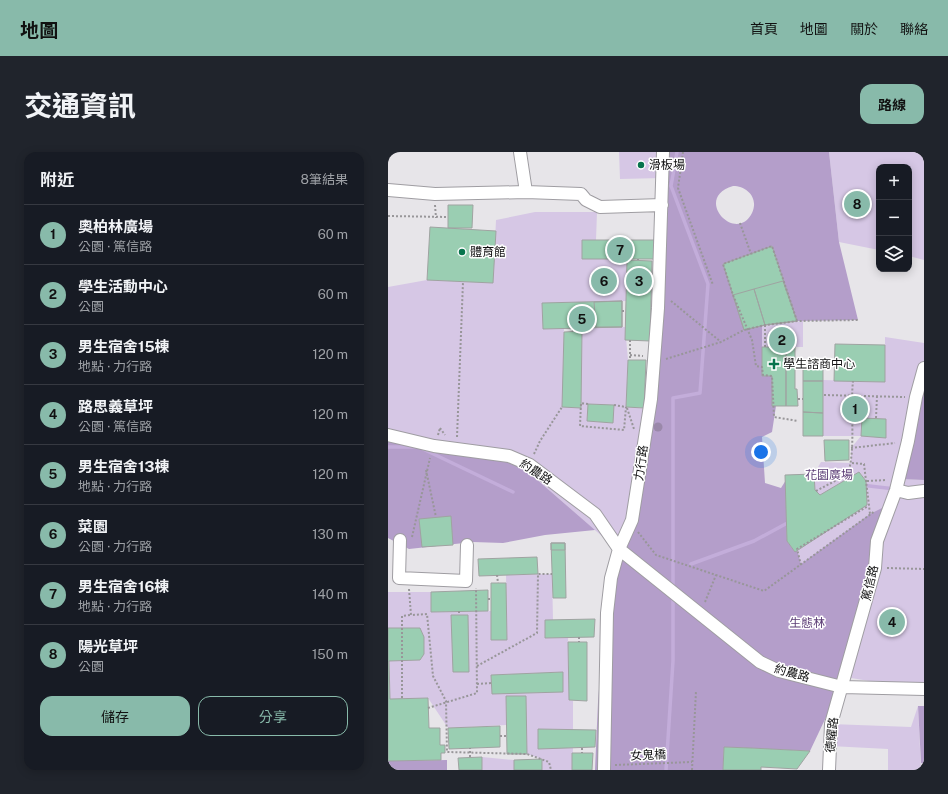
<!DOCTYPE html>
<html lang="zh-TW">
<meta charset="utf-8">
<style>
:root{--surface:#171b24;--page:#20242c;--text:#f1f3f6;--muted:#9ea1a6;--line:#363941;--accent:#88baaa}
body{margin:0;font-family:"Public Sans","Noto Sans TC",sans-serif;background:var(--page);color:var(--text)}
.controls{position:absolute;right:12px;top:12px;display:grid;overflow:hidden;border-radius:8px;box-shadow:0 2px 10px #0003}
.controls button{width:36px;height:36px;display:grid;place-items:center;padding:0;border:0;border-bottom:1px solid var(--line);background:var(--surface);color:var(--text);font:20px sans-serif}
.you{position:absolute;left:373px;top:300px;width:14px;height:14px;margin:-10px;border:3px solid #fff;border-radius:50%;background:#1a73e8;box-shadow:0 0 0 6px #1a73e833}
.badge{display:grid;place-items:center;width:26px;height:26px;border-radius:50%;background:var(--accent);color:#111;font-size:13px;font-weight:700}
.pin{position:absolute;translate:-50% -50%;border:2px solid #fff;box-shadow:0 1px 4px #0006}
.list{margin:0;padding:0;list-style:none}
h2{display:flex;justify-content:space-between;align-items:center;height:52px;margin:0;padding:0 16px;font-size:17px}
h2 small{font-size:13px;font-weight:400;color:var(--muted)}
.list li{display:grid;grid-template-columns:26px 1fr auto;gap:12px;align-items:center;box-sizing:border-box;height:60px;padding:0 16px;border-top:1px solid var(--line)}
.list b{display:block;font-size:15px;white-space:nowrap}
.list p{margin:0;font-size:13px;white-space:nowrap;color:var(--muted)}
.list em{font-size:13px;font-style:normal;color:var(--muted)}
.actions{display:flex;gap:8px;padding:12px 16px}
.actions a{flex:1;padding:9px 0;border:1px solid var(--accent);border-radius:12px;text-align:center;font-size:14px;color:var(--accent)}
.actions .main{background:var(--accent);color:#111}
.icon{flex:none;width:22px;height:22px;fill:none;stroke:currentColor;stroke-width:2;stroke-linecap:round;stroke-linejoin:round}
.map{position:relative;flex:none;width:536px;height:618px;overflow:hidden;border-radius:12px}
header{display:flex;align-items:center;gap:24px;box-sizing:border-box;height:56px;padding:0 20px;background:var(--accent);color:#111}
header strong{font-size:19px}
nav{display:flex;gap:22px;margin-inline-start:auto;font-size:14px}
.intro{display:flex;align-items:center;justify-content:space-between;box-sizing:border-box;height:96px;padding:0 24px}
h1{margin:0;font-size:28px}
.button{padding:10px 18px;border-radius:12px;background:var(--accent);color:#111;font-size:14px;font-weight:700}
main{display:flex;gap:24px;padding:0 24px}
aside{flex:1;background:var(--surface);border-radius:12px;box-shadow:0 2px 10px #0003}
.map>svg:first-child{display:block}
.green{fill:#d6c7e5;fill-rule:evenodd}
.forest{fill:#b49eca;fill-rule:evenodd}
.lines{fill:none;stroke-linecap:round;stroke-linejoin:round}
.stream{stroke:#c3adda;stroke-width:3.5}
.building{fill:#9aceb2;stroke:#9fa3a1}
.minor-casing{stroke:#9f9da2;stroke-width:14}
.path{stroke:#989699;stroke-width:2;stroke-dasharray:2 2;stroke-linecap:butt}
.minor{stroke:#fff;stroke-width:12}
.path-bridge{stroke:#989699;stroke-width:2;stroke-dasharray:2 2;stroke-linecap:butt}
.tree{fill:#9a88a9}
.poi-dot{fill:#08744d;stroke:#fff;stroke-width:1.5}
.labels{text-anchor:middle;dominant-baseline:central;stroke-width:3;stroke-linejoin:round;paint-order:stroke}
.poi-label{font-size:12px;fill:#101011;stroke:#fff;text-anchor:start}
.street-label{font-size:12px;fill:#101011;stroke:#fff}
.park-label{font-size:12px;fill:#5b3c75;stroke:#fff}
</style>
<header>
<strong>地圖</strong>
<nav><a>首頁</a><a>地圖</a><a>關於</a><a>聯絡</a></nav>
</header>
<div class="intro"><h1>交通資訊</h1><a class="button">路線</a></div>
<main>
<aside>
<h2>附近<small>8筆結果</small></h2>
<ul class="list">
<li><span class="badge">1</span><div><b>奧柏林廣場</b><p>公園 · 篤信路</p></div><em>60 m</em></li>
<li><span class="badge">2</span><div><b>學生活動中心</b><p>公園</p></div><em>60 m</em></li>
<li><span class="badge">3</span><div><b>男生宿舍15棟</b><p>地點 · 力行路</p></div><em>120 m</em></li>
<li><span class="badge">4</span><div><b>路思義草坪</b><p>公園 · 篤信路</p></div><em>120 m</em></li>
<li><span class="badge">5</span><div><b>男生宿舍13棟</b><p>地點 · 力行路</p></div><em>120 m</em></li>
<li><span class="badge">6</span><div><b>菜園</b><p>公園 · 力行路</p></div><em>130 m</em></li>
<li><span class="badge">7</span><div><b>男生宿舍16棟</b><p>地點 · 力行路</p></div><em>140 m</em></li>
<li><span class="badge">8</span><div><b>陽光草坪</b><p>公園</p></div><em>150 m</em></li>
</ul>
<div class="actions"><a class="main">儲存</a><a>分享</a></div>
</aside>
<div class="map">
<svg width="536" height="618" viewBox="0 0 536 618">
<rect width="100%" height="100%" fill="#e7e5e9"/>
<path class="green" d="M231 0H274V26L232 27Z
M441 0H536V108L521 104V15H491V98L451 90Z
M147 60H209L208 88H194V107H239L238 149 154 151 155 177 176 176 175 255 193 256 194 175H237L240 208 238 255 262 257 231 399 139 319 119 310 0 283V135L39 128 105 131 108 68ZM200 252 226 253 225 271 199 269Z
M415 169V195H374V174Z
M497 185 536 191V216L511 327 536 328V538L457 525 482 362 413 413 409 397 479 353 478 329 471 320 432 343 427 338 426 322 433 310 463 311V296L473 284H435V228L497 230ZM474 266 498 267V285L473 284Z
M164 422 165 468H157V486L180 485 181 548 185 549V578L150 577 151 596H185L184 618H154V607L139 602 138 544H118V573L60 576 40 546 2 547 1 509 32 508C38 498 37 487 32 476H0V440H43V460L103 459V488H119L118 423ZM175 520V540L104 541 103 523Z
M530 554 533 618H500V597L442 594 443 572 523 575Z
M94 605 126 608V618H94Z"/>
<path class="forest" d="M274 0H441L451 90 470 168 409 169 384 94 335 112 356 178 374 174V224H384L388 254 384 280 374 285 377 331 393 336 398 328 399 389 407 400 409 397 413 412 482 362 504 351 457 525 422 599 336 595 335 618H207L210 550 217 463 262 257ZM345 34C359 34 371 46 364 61 348 93 304 46 345 34Z
M536 209V328L511 327 535 220Z
M0 283 119 310 139 319 207 378 157 383 115 391 85 390 21 397 0 386Z
M530 554H536V612L533 611Z
M59 608V618H0V609Z"/>
<g class="lines">
<path class="stream" d="M0 295H27
M35 297 125 340
M473 333 507 337
M303 412 366 389 403 369
M285 437V246L312 241 320 132 283 34 289 0
M278 618 285 509V443"/>
</g>
<path class="building" d="M60 53H85L84 76H60Z
M42 75 108 79 105 131 39 128Z
M194 88H270V107H194Z
M384 94 409 169 377 173 356 178 335 112Z
M239 108 264 109 262 189 237 188Z
M395 129 409 169 377 173 366 137Z
M366 137 377 173 356 178 345 143Z
M234 149V175L155 177 154 151Z
M234 149V175H208L206 150Z
M194 179 193 256 174 255 176 180Z
M447 192 497 193V230L446 229Z
M374 195H398V254H384V224H374Z
M398 195H407V237H409L410 254H398Z
M240 208H258L256 256 238 255Z
M415 212H435V229H415Z
M415 229H435V261L415 260Z
M200 252 226 253 225 271 199 269Z
M415 260 435 261V284H415Z
M474 266 498 267V286L473 284Z
M436 288H461V308L437 309Z
M471 320 478 329 479 353 407 400 399 389 397 323 426 322 427 338 432 343Z
M63 364 65 393 34 395 31 367Z
M163 391H177L178 446H165Z
M163 391H177V398H163Z
M149 405 150 422 91 424 90 407Z
M103 431H118L119 488H103Z
M100 438V459L43 460V440Z
M63 463H80L81 520H65Z
M207 467 206 485 157 486V468Z
M0 476H32L36 485V502L32 508 1 509 2 547 40 546 41 576H52V593H57V601H53V608L0 609Z
M180 490H199V549L181 548Z
M175 520V540L104 542 103 523Z
M118 544H138L139 602H119Z
M112 574V595L61 597 60 576Z
M150 577 208 578 207 595 150 597Z
M336 595 363 596 422 599 409 617 373 615V618H335Z
M184 601H205L204 618H184Z
M94 605V618H71L70 606Z
M154 607V618H126V608Z"/>
<g class="lines">
<g class="minor-casing">
<path id="minor" d="M132 0 138 40
M0 38 47 42 138 40 193 42 198 48 212 55 274 53
M0 283 46 294 121 304 142 313 207 362 231 397 372 510 391 519 454 535 536 537
M508 338 520 341 536 339
M12 388 11 426 78 429 79 393
M216 618 219 461 223 426 231 397 244 368 263 247 270 156 275 0
M441 618 443 572 487 416 489 389 508 338 520 289 528 245 536 216"/>
</g>
<path class="path" d="M295 0 290 36 325 133
M47 53 48 66
M0 64 60 65
M352 71 363 102
M250 108V107
M283 149 333 190
M234 159H238
M409 169 384 94 335 112 345 143 364 188 368 214 374 215 375 223 384 224 386 265 410 269
M377 173V195
M185 179V176
M242 188V207
M242 203 255 204
M278 207 333 190 356 178 377 173 409 169 470 168
M436 243 517 245
M410 247H415
M200 252 193 251 192 274 236 278 238 255
M226 253 238 255
M239 256 246 277
M488 266 489 244
M52 276 57 283
M50 283 52 276
M69 285 75 130
M463 296 507 291
M146 302 152 289 174 255
M464 311 476 312 482 362
M38 318 48 365
M479 329 499 328
M428 339 460 322C468 296 462 257 465 229
M250 380 268 403 376 439 487 359
M24 385 42 306
M413 413 409 397 480 354
M499 416 536 417
M109 423 110 431
M21 437 23 463 39 462 45 524 58 549 59 600 139 602 161 610 163 618
M100 447H103
M317 450 328 423
M71 459V463
M191 485V490
M89 514 149 481 150 422H164
M89 532 103 531
M14 546V464L23 463
M40 556 89 541 88 436
M112 584H119
M194 596V601
M227 613 304 610
M304 618 308 539"/>
<use href="#minor" class="minor"/>
<path class="path-bridge" d="M82 605V596"/>
</g>
<circle class="tree" cx="270" cy="275" r="4.5"/>
<g class="poi-dot">
<circle cx="253" cy="13" r="4"/>
<circle cx="74" cy="100" r="4"/>
<path d="M384 206h4v4h4v4h-4v4h-4v-4h-4v-4h4z"/>
</g>
<g class="labels">
<g class="poi-label">
<text x="261" y="13">滑板場</text>
<text x="82" y="100">體育館</text>
<text x="395" y="212">學生諮商中心</text>
</g>
<g class="street-label">
<text transform="translate(253 311) rotate(-82)">力行路</text>
<text transform="translate(148 320) rotate(33)">約農路</text>
<text transform="translate(482 431) rotate(-77)">篤信路</text>
<text transform="translate(404 521) rotate(16)">約農路</text>
<text transform="translate(444 583) rotate(-84)">德耀路</text>
<text transform="translate(260 603) rotate(-2)">女鬼橋</text>
</g>
<g class="park-label">
<text x="441" y="323">花園廣場</text>
<text x="419" y="471">生態林</text>
</g>
</g>
</svg>
<div class="controls">
<button>+</button>
<button>−</button>
<button><svg class="icon" aria-label="layers" viewBox="0 0 24 24"><path d="M12 4l9 5-9 5-9-5zM3 14l9 5 9-5"/></svg></button>
</div>
<div class="you"></div>
<div class="pin badge" style="left:467px;top:257px">1</div>
<div class="pin badge" style="left:394px;top:188px">2</div>
<div class="pin badge" style="left:251px;top:129px">3</div>
<div class="pin badge" style="left:504px;top:470px">4</div>
<div class="pin badge" style="left:194px;top:167px">5</div>
<div class="pin badge" style="left:216px;top:129px">6</div>
<div class="pin badge" style="left:232px;top:98px">7</div>
<div class="pin badge" style="left:469px;top:52px">8</div>
</div>
</main>
